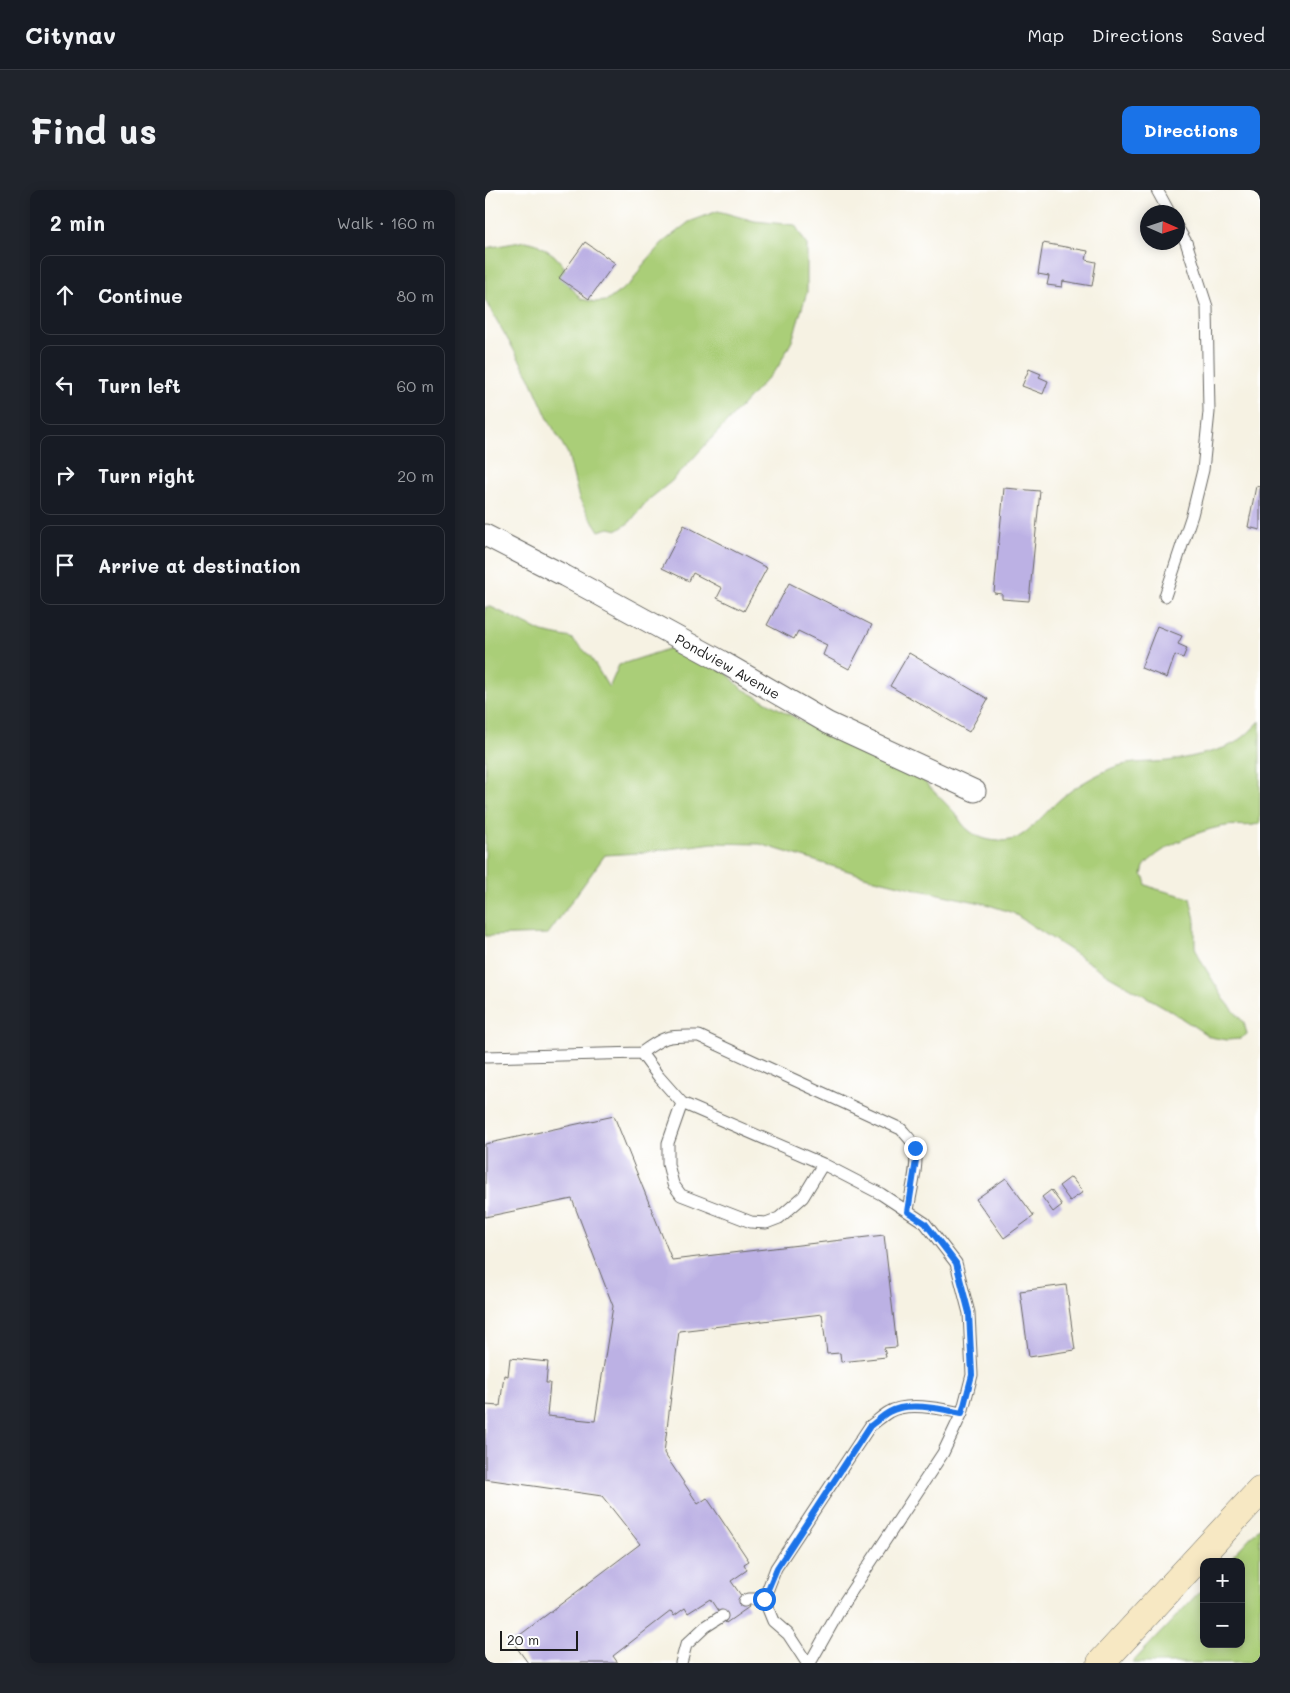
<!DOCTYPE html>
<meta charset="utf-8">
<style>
:root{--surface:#171b24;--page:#20242c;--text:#f1f3f6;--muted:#9ea1a6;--line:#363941;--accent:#1a73e8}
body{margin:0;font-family:Mali,sans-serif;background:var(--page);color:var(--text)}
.controls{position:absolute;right:15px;bottom:15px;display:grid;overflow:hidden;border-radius:10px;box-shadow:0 2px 12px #0003}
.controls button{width:45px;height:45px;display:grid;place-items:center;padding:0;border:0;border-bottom:1px solid var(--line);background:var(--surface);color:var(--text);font:25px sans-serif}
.compass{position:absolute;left:655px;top:15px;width:45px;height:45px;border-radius:50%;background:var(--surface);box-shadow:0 2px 12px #0003;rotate:93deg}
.scale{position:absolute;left:15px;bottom:12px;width:78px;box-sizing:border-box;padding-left:5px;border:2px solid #1c1c1c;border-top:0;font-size:14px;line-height:18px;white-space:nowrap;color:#1c1c1c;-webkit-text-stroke:4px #fff;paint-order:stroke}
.stop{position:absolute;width:15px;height:15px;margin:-11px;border:4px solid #1a73e8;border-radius:50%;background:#fff}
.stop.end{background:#1a73e8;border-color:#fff;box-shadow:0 1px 5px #0008}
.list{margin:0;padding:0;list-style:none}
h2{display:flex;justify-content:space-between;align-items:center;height:65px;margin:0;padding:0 20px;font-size:21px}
h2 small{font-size:16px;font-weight:400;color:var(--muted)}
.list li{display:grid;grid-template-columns:32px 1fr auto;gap:15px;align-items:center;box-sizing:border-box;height:80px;margin:0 10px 10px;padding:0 10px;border:1px solid var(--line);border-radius:10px}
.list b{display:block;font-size:19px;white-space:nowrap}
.list em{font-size:16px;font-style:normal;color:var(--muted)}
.icon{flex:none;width:28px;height:28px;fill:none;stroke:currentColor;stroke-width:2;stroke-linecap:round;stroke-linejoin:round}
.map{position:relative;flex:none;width:775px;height:1473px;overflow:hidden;border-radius:10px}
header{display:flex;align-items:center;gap:30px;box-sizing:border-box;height:70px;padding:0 25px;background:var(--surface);border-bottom:1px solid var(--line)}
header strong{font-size:24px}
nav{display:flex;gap:28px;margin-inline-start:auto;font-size:18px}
.intro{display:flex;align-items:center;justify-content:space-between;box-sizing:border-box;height:120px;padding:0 30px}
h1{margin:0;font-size:35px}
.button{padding:12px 22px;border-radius:10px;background:var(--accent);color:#fff;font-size:18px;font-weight:700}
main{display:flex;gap:30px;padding:0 30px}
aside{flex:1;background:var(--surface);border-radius:10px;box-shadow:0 2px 12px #0003}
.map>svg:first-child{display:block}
.green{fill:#aace78;stroke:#63754a}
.building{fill:#bcb1e4}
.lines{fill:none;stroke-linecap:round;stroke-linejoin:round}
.service-casing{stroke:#686762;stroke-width:13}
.minor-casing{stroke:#686762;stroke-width:23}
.secondary-casing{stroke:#686762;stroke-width:29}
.service{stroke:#fff;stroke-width:11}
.minor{stroke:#fff;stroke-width:21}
.secondary{stroke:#f7e8c3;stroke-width:28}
.route{stroke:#1a73e8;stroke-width:6}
.labels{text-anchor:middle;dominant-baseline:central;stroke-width:4;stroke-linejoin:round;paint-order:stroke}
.street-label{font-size:14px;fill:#1c1c1c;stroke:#fff}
</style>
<header>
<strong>Citynav</strong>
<nav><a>Map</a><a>Directions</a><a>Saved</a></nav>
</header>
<div class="intro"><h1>Find us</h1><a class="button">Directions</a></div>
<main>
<aside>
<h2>2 min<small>Walk · 160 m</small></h2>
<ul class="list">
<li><svg class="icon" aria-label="ahead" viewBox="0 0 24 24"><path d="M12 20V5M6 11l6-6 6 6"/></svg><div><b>Continue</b></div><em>80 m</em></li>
<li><svg class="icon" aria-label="left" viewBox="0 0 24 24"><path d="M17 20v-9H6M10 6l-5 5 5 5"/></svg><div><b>Turn left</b></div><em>60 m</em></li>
<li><svg class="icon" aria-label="right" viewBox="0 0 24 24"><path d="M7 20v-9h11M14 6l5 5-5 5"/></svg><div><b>Turn right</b></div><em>20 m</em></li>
<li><svg class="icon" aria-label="arrive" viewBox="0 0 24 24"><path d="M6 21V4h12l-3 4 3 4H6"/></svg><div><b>Arrive at destination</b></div></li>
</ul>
</aside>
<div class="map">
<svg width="775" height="1473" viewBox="0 0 775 1473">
<rect width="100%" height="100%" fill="#fff"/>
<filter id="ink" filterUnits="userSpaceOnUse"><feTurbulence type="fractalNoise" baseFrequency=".02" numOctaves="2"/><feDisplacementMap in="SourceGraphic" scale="10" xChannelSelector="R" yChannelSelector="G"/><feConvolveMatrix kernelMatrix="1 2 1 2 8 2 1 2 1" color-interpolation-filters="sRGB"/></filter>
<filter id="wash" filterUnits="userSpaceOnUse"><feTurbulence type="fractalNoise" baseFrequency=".0096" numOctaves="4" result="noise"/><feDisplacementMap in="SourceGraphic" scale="20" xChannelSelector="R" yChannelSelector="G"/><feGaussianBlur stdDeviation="1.12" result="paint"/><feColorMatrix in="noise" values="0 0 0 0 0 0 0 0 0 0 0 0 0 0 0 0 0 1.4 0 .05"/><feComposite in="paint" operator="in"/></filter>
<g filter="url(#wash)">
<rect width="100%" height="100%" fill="#f6f2e3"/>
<path class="green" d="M233 21 269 31 310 35 322 55V102L307 151 293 177 187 291 162 311 145 332 133 340 124 338 114 341 94 309 83 264 63 229 45 188 0 110V60L1 58 41 51 52 54 69 65 78 75 85 96 96 109 110 112 122 111 147 92 157 76 177 53 204 32Z
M0 417H6L57 442 86 448 105 466 124 498 134 475 186 458 236 477 256 498 320 533 343 544 418 570 472 625C482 647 507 655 529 649 542 645 562 621 572 612 587 598 609 586 627 578 645 571 665 573 683 571 701 568 739 561 753 551 761 546 768 538 775 531V633C764 638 753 634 741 636 716 639 678 656 661 674 658 677 658 681 657 685L659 687 661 695C674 701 690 703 705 708L710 730V757L716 771 739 809 759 833 762 844 755 849 742 850 725 847 681 818 623 785 528 723 501 714 435 700 386 688 275 654 228 653 153 663 120 665 63 744 0 746Z
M775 1337V1473H647L719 1397V1454H756V1372H742Z"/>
<g id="blocks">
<path class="building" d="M100 52 130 73 104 109 74 88Z
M558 53 603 61 601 70 611 72 607 96 578 91 577 97 562 95 564 86 553 84Z
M544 179 556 184 554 187 563 191 558 204 537 196Z
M771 296 775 297V340L763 337Z
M519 298 555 301 544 411 517 409V404L509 403Z
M199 335 282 378 259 421 232 408 237 398 208 383 204 391 177 378Z
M304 393 387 435 364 479 338 465 342 455 313 441 309 449 282 435Z
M672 436 697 446 693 454 702 458 698 468 690 465 682 488 656 478Z
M424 463 503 509 484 542 405 496Z
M129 926 187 1070 399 1045 412 1157 399 1158 401 1167 356 1172 355 1163 342 1164 337 1124 194 1141 179 1263 213 1314 222 1308 264 1371 259 1374 262 1380 246 1391 264 1417 241 1433 225 1409 203 1423 200 1418 189 1426 186 1421 128 1466 133 1473H43L27 1451 155 1354 117 1306 0 1289V1215L15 1216 19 1185 23 1186 25 1168 63 1172 61 1193H65L62 1226 110 1231 128 1116 87 1009 0 1027V954Z
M586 987 598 1002 585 1011 574 996Z
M521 988 549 1026 519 1048 491 1009Z
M566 1000 577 1015 568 1022 557 1007Z
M581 1095 590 1160 544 1167 535 1101Z"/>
</g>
</g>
<g filter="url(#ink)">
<use href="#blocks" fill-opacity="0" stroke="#686762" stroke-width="1"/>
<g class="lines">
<g class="service-casing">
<path id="service" d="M672 0 684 22
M680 406 707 325 718 280 724 222 722 117 701 52 692 37
M156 863C182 844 183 846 214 846L416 939C421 945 428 951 430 958 434 975 425 1004 423 1021
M0 867 156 863 174 887 197 913
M279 1409 291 1378 385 1236C391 1232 397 1226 404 1222 422 1211 457 1219 477 1223
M259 1411 263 1409H279L288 1431 303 1444 322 1473
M196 1473 201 1455 220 1437 237 1426
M325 1473 358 1414 458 1263 477 1223 487 1185 484 1123 471 1073 440 1033 396 1004 338 974 197 913 183 953V974L188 994 196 1005 266 1032 281 1033 294 1028 318 1007 338 974"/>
</g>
<g class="minor-casing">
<g id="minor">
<path id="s1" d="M0 345 80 386 236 471 343 533 490 601"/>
</g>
</g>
<g class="secondary-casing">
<path id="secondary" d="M616 1473 775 1301"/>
</g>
<use href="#service" class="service"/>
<use href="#minor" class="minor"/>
<use href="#secondary" class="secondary"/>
</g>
</g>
<g class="lines" filter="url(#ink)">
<path class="route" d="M279 1409 292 1378 385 1236C391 1232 397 1226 404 1222 422 1211 457 1219 477 1223L487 1185 484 1123 471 1073 440 1033 423 1022 431 970 430 958"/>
</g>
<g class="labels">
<g class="street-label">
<text stroke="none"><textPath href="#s1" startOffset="276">Pondview Avenue</textPath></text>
</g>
</g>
</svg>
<div class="controls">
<button>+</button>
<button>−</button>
</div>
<svg class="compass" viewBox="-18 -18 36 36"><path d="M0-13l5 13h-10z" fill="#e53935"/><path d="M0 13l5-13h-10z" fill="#9ea1a6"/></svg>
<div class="scale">20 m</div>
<div class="stop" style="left:279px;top:1409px"></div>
<div class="stop end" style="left:430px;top:958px"></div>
</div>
</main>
